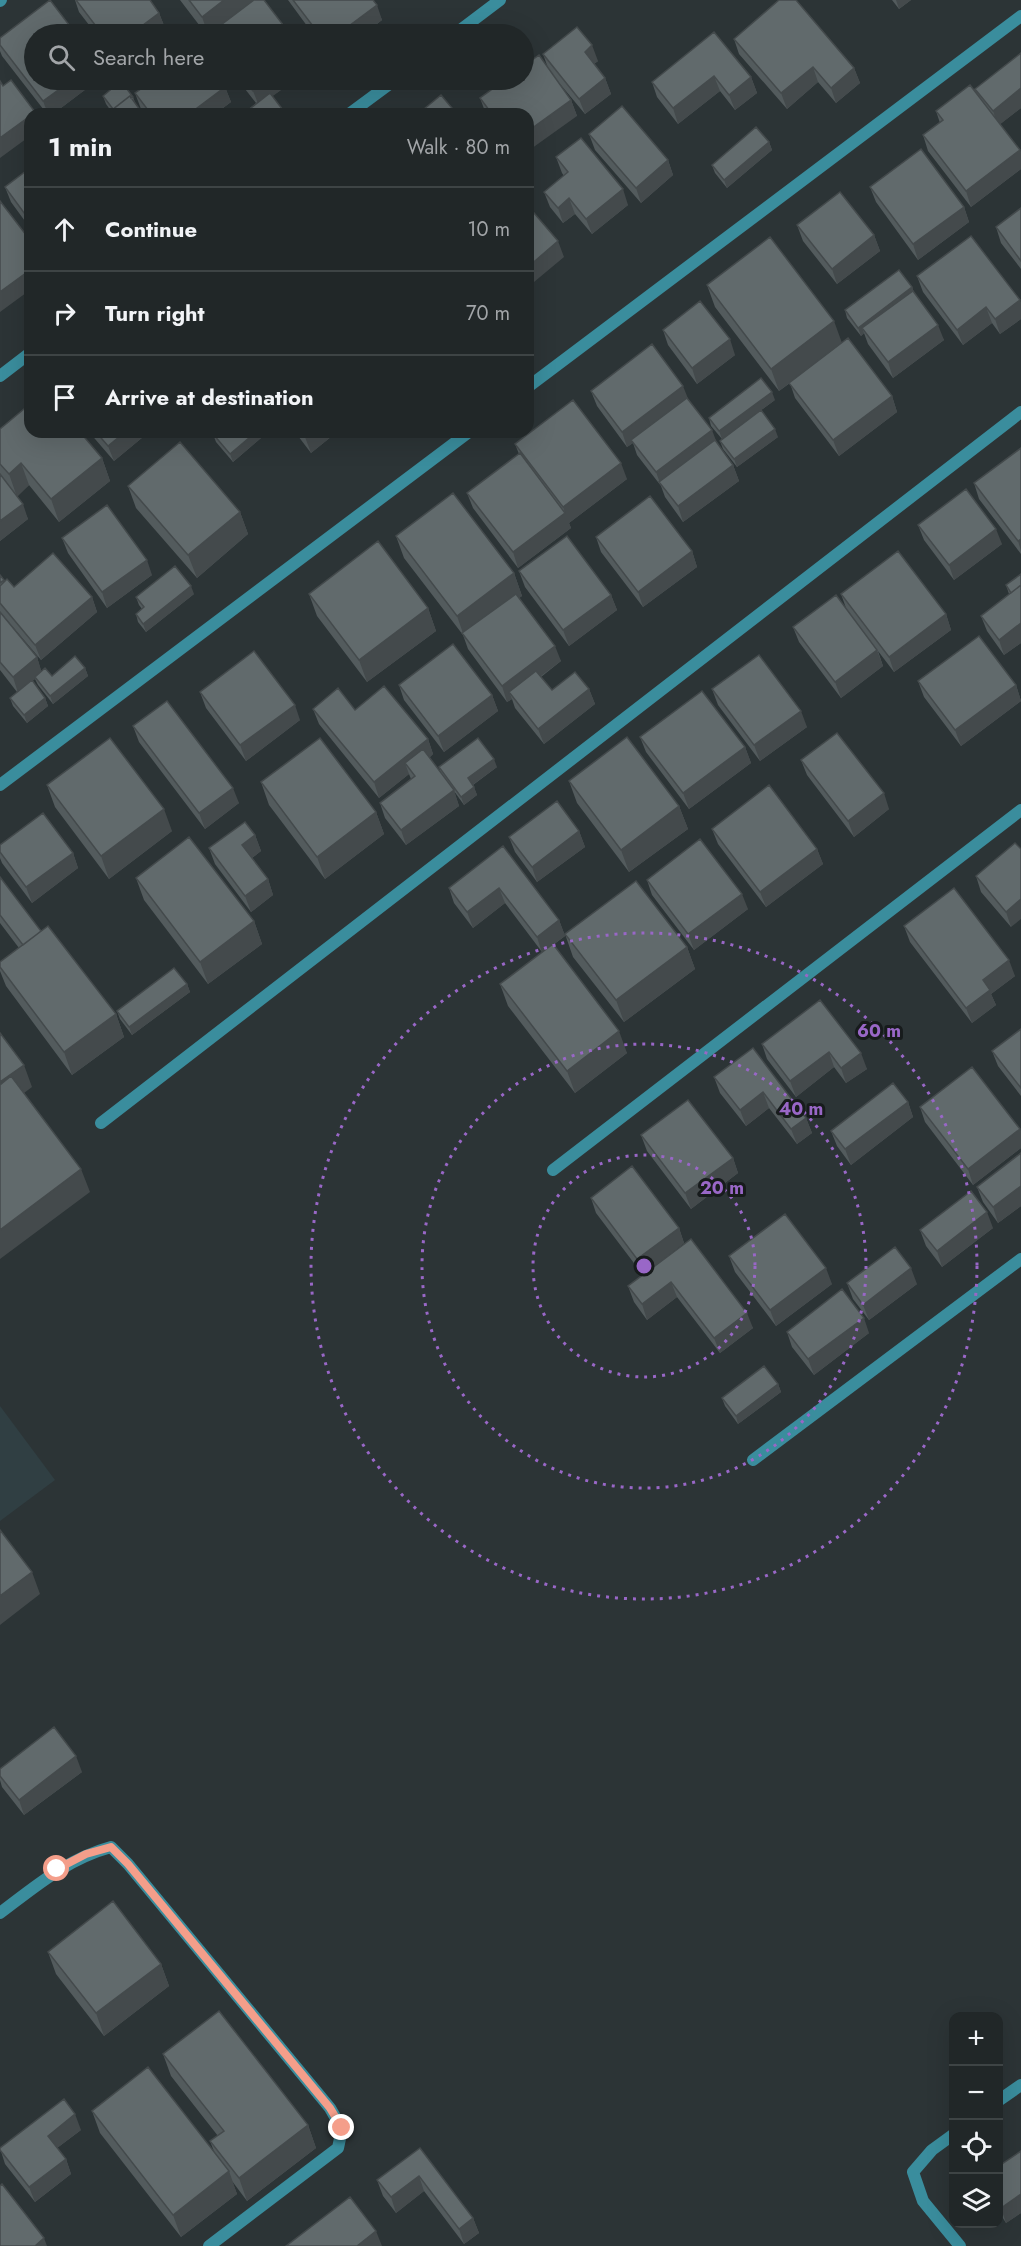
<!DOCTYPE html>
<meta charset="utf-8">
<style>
:root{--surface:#212728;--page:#2d3334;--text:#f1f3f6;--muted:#a2a5a8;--line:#3e4445}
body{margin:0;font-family:Jost,sans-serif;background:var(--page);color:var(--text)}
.controls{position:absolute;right:18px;bottom:18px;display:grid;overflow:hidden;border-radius:12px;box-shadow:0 6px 24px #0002}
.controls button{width:54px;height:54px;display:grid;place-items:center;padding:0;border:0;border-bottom:2px solid var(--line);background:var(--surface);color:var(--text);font:30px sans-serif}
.stop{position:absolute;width:18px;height:18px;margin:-14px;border:4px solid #f49e8a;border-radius:50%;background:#fff}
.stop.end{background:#f49e8a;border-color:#fff;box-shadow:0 2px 6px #0008}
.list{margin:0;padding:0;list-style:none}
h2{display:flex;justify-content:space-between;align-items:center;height:78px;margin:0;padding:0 24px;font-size:26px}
h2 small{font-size:20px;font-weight:400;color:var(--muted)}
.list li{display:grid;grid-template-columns:39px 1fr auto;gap:18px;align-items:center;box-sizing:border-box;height:84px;padding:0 24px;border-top:2px solid var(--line)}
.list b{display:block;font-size:22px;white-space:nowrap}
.list em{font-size:20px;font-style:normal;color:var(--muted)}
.icon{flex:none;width:33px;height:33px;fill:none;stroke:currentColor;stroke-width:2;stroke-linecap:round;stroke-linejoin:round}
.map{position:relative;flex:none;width:1021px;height:2246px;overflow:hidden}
.search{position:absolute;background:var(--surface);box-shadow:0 6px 24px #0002;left:24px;top:24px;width:510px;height:66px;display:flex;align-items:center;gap:15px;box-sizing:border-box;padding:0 21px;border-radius:33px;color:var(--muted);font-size:22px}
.panel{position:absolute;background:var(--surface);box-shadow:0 6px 24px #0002;left:24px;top:108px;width:510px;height:330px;border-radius:18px}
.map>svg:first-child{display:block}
.built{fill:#303f43}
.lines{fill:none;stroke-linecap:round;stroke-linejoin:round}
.minor{stroke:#3a8d9d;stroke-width:12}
.wall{fill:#535b5d}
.shaded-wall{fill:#444a4c}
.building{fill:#616a6c;stroke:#444a4c;stroke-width:1.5}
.route{stroke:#f49e8a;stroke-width:8}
.ring{fill:none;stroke:#9967c7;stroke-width:3;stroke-dasharray:3 6}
.centre{fill:#9967c7;stroke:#171b1c;stroke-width:3}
.ring-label{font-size:18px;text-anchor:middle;font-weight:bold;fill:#9967c7;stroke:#171b1c;stroke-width:6;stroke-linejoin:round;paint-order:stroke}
</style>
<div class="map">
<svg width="1021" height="2246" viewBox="0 0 1021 2246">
<rect width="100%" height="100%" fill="#2c3436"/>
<path class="built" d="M0 1406 55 1480 0 1521Z"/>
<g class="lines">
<path class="minor" d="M0 1 1 0
M455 34 500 0
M349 114 395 80
M0 376 30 353
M528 387 1021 16
M0 785 469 432
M101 1123 1021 412
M553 1170 1021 810
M753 1460 1021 1259
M0 1913C36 1886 67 1859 111 1847L128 1864 330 2108 342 2129 338 2148 209 2246
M998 2101 1021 2085
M954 2134 932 2150 913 2172 923 2201 960 2246"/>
</g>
<path class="wall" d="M75 0H150L159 13 165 28 157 34H96L79 12Z
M180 0H264L290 34H206Z
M288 0H373L382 20 364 34H313Z
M892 0H911L899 9Z
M714 32 751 77 757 93 735 110 720 91 678 124 657 97 652 82Z
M0 38 98 80 53 114H47L2 56 0 51Z
M734 39 854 68 860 83 836 103 818 82 787 109 739 54Z
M1021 53V108L1000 124 1020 150 1021 153V169L971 207 928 151 923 135 940 123 936 111 977 95 975 89Z
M543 54 598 61 594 64 605 78 611 94 585 114 555 78 571 100 577 116 528 114H486L480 98 548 68Z
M238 80H295L272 96 286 114H248L247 111 256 103Z
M225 87 231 102 215 114H145L141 109 135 93Z
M103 96 133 97 136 105 111 111 106 104Z
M589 134 668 160 673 175 641 203 595 150Z
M769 142 772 150 727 188 715 173 712 165Z
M556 157 628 205 592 234 575 214 563 223 550 207 544 192 564 176 562 173Z
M30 168V228L11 202 5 187Z
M870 187 964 207 969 222 918 260 876 202Z
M1021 208V269L1001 243 996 227Z
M797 225 874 235 880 251 837 284 803 241Z
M917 276 1020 300 1021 304V319L1000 334 992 323 963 345 923 292Z
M707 285 892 396 897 412 839 456 795 398 790 383 779 391 715 307Z
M912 287 914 293 944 340 893 378 868 344 864 333 861 336 847 318 845 310Z
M663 330 735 355 697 384 668 345Z
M591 391 689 400 716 442 733 465 739 481 683 522 665 497 661 486 637 455 633 443 627 447 597 406Z
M775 400 722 439 711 426 709 418Z
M0 429 102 458 110 481 59 522 29 485 17 496 28 519 0 541Z
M89 432H149L114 461Z
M216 432H268L233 462 216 442 213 434Z
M295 432H337L311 453Z
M778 437 737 467 723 449 720 441Z
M515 444 627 479 569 523 571 528 518 568 473 508 467 493 519 454Z
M1021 448V554L979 499 974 483Z
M128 486 240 512 248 534 197 578 136 508Z
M918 525 1002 544 954 580 924 540Z
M396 536 514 573 522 596 519 598 561 661 541 677 552 690 589 689 595 704 544 744 515 708 512 699 507 702 468 649 463 635 404 558Z
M596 537 692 551 697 567 643 607 601 552Z
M62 538 152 575 107 608 68 553Z
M519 571 611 595 617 610 569 646 525 587Z
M1021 574V643L1004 655 987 631 981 616 1009 594 1006 585Z
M0 575 4 582 14 587 92 597 97 612 41 660 0 612Z
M194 594 146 632 138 622 136 614 142 609 139 605 136 597Z
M309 594 428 608 436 631 367 682 317 616Z
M841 594 946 614 951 630 894 672 878 651 883 666 841 698 799 642 793 627 846 608Z
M0 612 37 657 41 671 52 676 85 668 88 676 53 704 38 685 35 679 32 681 45 698 48 706 27 723 13 706 10 698 17 692 0 670Z
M918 681 1016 685 1021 701 961 746 924 697Z
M399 685 492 695 498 711 444 752 404 700Z
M712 689 807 727 760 761 718 705Z
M200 692 300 720 246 761 206 708Z
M313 709 355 710 428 739 433 754 429 758 441 774 439 767H497L473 785 477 795 464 805 454 791 459 806 406 845 385 818 380 803 411 779 409 774 379 798 319 724Z
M133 726 239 803 205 829 139 742Z
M640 737 745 747 751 763 689 809 646 752Z
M801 760 889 809 854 837 807 775Z
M569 781 679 806 688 829 629 872 577 803Z
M261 782 376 812 384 834 325 879 269 805Z
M47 785 172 831 109 879 55 807Z
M712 829 817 849 823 864 766 907 718 844Z
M579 831 585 847 537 882 515 852 509 837Z
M255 835 261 851 252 858 268 879 273 895 251 912 215 864 209 848Z
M0 845 73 853 78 868 32 903 2 863 0 858Z
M503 846 559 920 565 936 553 945 627 1053 575 1093 508 1006 500 984 542 952 505 903 473 928 454 903 449 888Z
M1021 849 1011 927 981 892 976 876Z
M0 877 41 931 116 1014 124 1037 72 1075 6 986 0 971V962L19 948 0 923Z
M136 878 254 921 262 944 208 984 144 900Z
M647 880 748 909 694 950 652 895Z
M904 926 1015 976 991 994 996 1005 972 1023 910 942Z
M565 934 687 947 695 969 624 1022 573 957Z
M187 984 190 992 132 1035 120 1019 117 1011Z
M820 1000 867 1069 846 1083 834 1067 796 1097 767 1059 762 1044Z
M1021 1029V1096L998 1066 992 1051Z
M753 1048 806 1118 812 1133 797 1144 769 1108 746 1126 720 1093 714 1077Z
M908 1102 913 1117 851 1165 837 1146 831 1131Z
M920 1107 1020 1129 1021 1132V1148L973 1185 925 1122Z
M641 1135 733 1158 738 1173 691 1209 647 1151Z
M1021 1153V1206L998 1223 983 1202 977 1187Z
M591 1198 679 1228 684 1243 643 1275 596 1213Z
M993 1228 942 1267 926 1246 920 1230Z
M691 1239 753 1328 720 1353 677 1297 647 1320 634 1302 628 1286Z
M729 1256 832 1284 776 1326 735 1272Z
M847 1283 917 1284 869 1320 853 1299Z
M787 1332 869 1333 814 1375 792 1347Z
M778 1384 781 1392 738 1424 725 1406 722 1398Z
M0 1769 82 1772 24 1815 2 1787 0 1780Z
M48 1952 161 1964 169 1986 104 2036 56 1974Z
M163 2054 308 2125 316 2148 247 2201 232 2181 237 2194 181 2237 100 2133 92 2111 215 2154 210 2141 218 2136 171 2076Z
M81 2130 57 2148 66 2159 71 2174 35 2202 5 2164 0 2148Z
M420 2148 473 2218 479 2233 464 2244 424 2191 396 2213 383 2196 377 2180Z
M1021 2151V2213L1006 2223 999 2212V2166Z"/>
<path class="shaded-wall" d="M224 0H262L209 34H208L202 17Z
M896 0H911L899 9Z
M377 5 382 20 364 34H338Z
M159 13 165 28 157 34H131Z
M592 45 598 61 590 67 585 52Z
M813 67 818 82 787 109 781 93Z
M854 68 860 83 836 103 831 88Z
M714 76 720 91 678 124 673 108Z
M751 77 757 93 735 110 729 95Z
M605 78 611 94 585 114 579 99Z
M72 80H98L53 114H48L43 101Z
M268 80H295L259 106 253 91Z
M225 87 231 102 215 114H189Z
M1021 88V108L998 126 993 111Z
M571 100 577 116 528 151V131Z
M30 116V136L0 158V138Z
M769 142 772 150 727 188 724 180Z
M1020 150 1021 153V169L971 207 966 191Z
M668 160 673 175 641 203 636 188Z
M623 189 628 205 592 234 586 219Z
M569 198 575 214 563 223 558 208Z
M964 207 969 222 918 260 913 244Z
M874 235 880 251 837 284 832 269Z
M558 241 564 257 528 287V267Z
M30 270V290L0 312V292Z
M912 287 915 295 862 328 864 333 861 336 858 328Z
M1020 300 1021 304V319L1000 334 995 319Z
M986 307 992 323 963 345 957 330Z
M834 321 842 343 779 391 771 369Z
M938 325 944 340 893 378 888 362Z
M730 339 735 355 697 384 692 368Z
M683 386 689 401 631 440 633 443 627 447 622 432Z
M772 392 775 400 722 439 719 431Z
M892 396 897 412 839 456 833 440Z
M775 429 778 437 737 467 734 459Z
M712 430 718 446 660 483 656 472Z
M125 432H149L114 461 108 446Z
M256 432H268L233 462 230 454Z
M312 432H337L311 453 305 437Z
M102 458 110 481 59 522 51 499Z
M21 463 29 485 17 497 9 474Z
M621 463 627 479 569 523 571 528 518 568 513 552 565 513 563 507Z
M733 465 739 481 683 522 678 506Z
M23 504 28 519 0 541V521Z
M240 512 248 534 197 578 188 555Z
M996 529 1002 544 954 580 949 565Z
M1021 539V551L1018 541Z
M692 551 697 567 643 607 638 592Z
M147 560 152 575 107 608 102 592Z
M514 573 522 596 465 639 457 616Z
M191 586 194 594 146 632 143 624Z
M611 595 617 610 569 646 563 630Z
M92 597 97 612 41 660 35 645Z
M428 608 436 631 367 682 359 660Z
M946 614 951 630 894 672 889 657Z
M1021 623V643L1004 655 999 640Z
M555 646 561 661 513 697 509 692 512 699 507 702 502 686Z
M877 650 883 666 841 698 835 682Z
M37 657 42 673 18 693 13 677Z
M85 668 88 676 53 704 50 696Z
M1016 685 1021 701 961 746 955 730Z
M589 689 595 704 544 744 538 729Z
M492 695 498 711 444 752 438 736Z
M45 698 48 706 27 723 24 715Z
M295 705 300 720 246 761 240 745Z
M801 711 807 727 760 761 754 745Z
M428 739 433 754 412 772 405 763 409 774 379 798 374 782Z
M745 747 751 763 689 809 683 793Z
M494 759 497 767 471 786 468 778Z
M474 787 477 795 464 805 461 797Z
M233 788 239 803 205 829 199 813Z
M454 790 459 806 406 845 401 830Z
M884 793 889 809 854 837 848 821Z
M679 806 688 829 629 872 621 850Z
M164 809 172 831 109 879 101 856Z
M376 812 384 834 325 879 317 857Z
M579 831 585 847 537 882 532 867Z
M255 835 261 851 248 861 242 845Z
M817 849 823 864 766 907 760 892Z
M73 853 78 868 32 903 26 887Z
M268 879 273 895 251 912 245 896Z
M499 888 505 903 473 928 467 912Z
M742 894 748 909 694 950 688 934Z
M1021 899V919L1011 927 1006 912Z
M559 920 565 936 542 953 537 937Z
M254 921 262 944 208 984 200 962Z
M687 947 695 969 624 1022 616 1000Z
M1009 960 1015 976 991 994 996 1005 972 1023 966 1008 983 980Z
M187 984 190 992 132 1035 129 1027Z
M116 1014 124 1037 72 1075 64 1052Z
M619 1031 627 1053 575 1093 567 1071Z
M829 1052 834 1067 796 1097 790 1081Z
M861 1053 867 1069 846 1083 841 1068Z
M24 1065 32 1087 0 1111V1082Z
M763 1092 769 1108 746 1126 740 1110Z
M908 1102 913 1117 851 1165 845 1149Z
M806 1118 812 1133 797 1144 791 1129Z
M1020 1129 1021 1132V1148L973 1185 968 1169Z
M733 1158 738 1173 691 1209 685 1193Z
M81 1169 90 1192 0 1259V1230Z
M1021 1186V1206L998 1223 993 1207Z
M987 1212 993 1228 942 1267 937 1251Z
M679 1228 684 1243 643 1275 637 1259Z
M826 1268 832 1284 776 1326 770 1310Z
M911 1268 917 1284 869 1320 863 1305Z
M671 1282 677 1297 647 1320 642 1304Z
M747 1313 753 1328 720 1353 714 1338Z
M864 1318 869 1333 814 1375 808 1359Z
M778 1384 781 1392 738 1424 736 1416Z
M32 1572 40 1594 0 1625V1596Z
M76 1756 82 1772 24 1815 19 1800Z
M161 1964 169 1986 104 2036 96 2013Z
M75 2114 81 2130 53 2151 48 2136Z
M308 2125 316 2148 247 2201 239 2178Z
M66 2159 71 2174 35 2202 29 2187Z
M229 2171 237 2194 181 2237 173 2215Z
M419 2176 424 2191 396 2213 391 2197Z
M1021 2194V2213L1006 2223 1001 2208Z
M473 2218 479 2233 464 2244 459 2229Z
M376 2231 382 2246H357Z
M44 2238 47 2246H35Z"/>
<path class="building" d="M50 0 76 34H34V80H72L43 101 0 45V38Z
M76 0H150L159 13 131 34H102Z
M189 0H224L202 17Z
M254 0H264L290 34H209Z
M293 0H373L377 5 338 34H319Z
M779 0H796L854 68 831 88 813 67 781 93 734 39Z
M577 27 592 45 585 52 605 78 579 99 543 54Z
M714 32 751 77 729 95 714 76 673 108 652 82Z
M1021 53V88L993 111 975 89Z
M539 55 571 100 528 131V114H492L480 98 505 80H524V66Z
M11 80 35 112 32 114H30V116L0 138V81L3 86Z
M154 80H220L225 87 189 114H151L135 93Z
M244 80H268L253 91Z
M121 81 133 97 131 98 130 96 113 109 103 96Z
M970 85 1020 150 966 191 923 135 943 120 936 111Z
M270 93 286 114H249L247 111Z
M441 95 457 114H418Z
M130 96 143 114H107Z
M622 106 668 160 636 188 589 134Z
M756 127 769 142 724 180 712 165Z
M581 138 623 189 586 219 569 198 558 208 544 192 568 172 556 157Z
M921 149 964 207 913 244 870 187Z
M30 168V221L5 187Z
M840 192 874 235 832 269 797 225Z
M0 201 30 240V270L0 292Z
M528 206 558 241 528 267Z
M1021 208V261L996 227Z
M971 236 1020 300 995 319 986 307 957 330 917 276Z
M770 237 834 321 771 369 707 285Z
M899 270 912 287 858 328 845 310Z
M913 291 938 325 888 362 862 328Z
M700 301 730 339 692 368 663 330Z
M848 338 892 396 833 440 789 383Z
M652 344 683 386 622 432 591 391Z
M761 378 772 392 719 431 709 418Z
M687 398 712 430 656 472 631 440Z
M573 400 621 463 563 507 515 444Z
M30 404V432H80L102 458 51 499 21 463 9 474 0 464V429Z
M761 410 775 429 734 459 720 441Z
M96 432H125L108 446Z
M216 432H256L230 454 213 434Z
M301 432H312L305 437Z
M715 440 733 465 678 506 659 482Z
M180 442 240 512 188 555 128 486Z
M1021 448V539L1018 541 974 483Z
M520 453 565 513 513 552 467 493Z
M0 474 23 504 0 521Z
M966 489 996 529 949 565 918 525Z
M453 493 514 573 457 616 396 536Z
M650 496 692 551 638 592 596 537Z
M107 505 147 560 102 592 62 538Z
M567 536 611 595 563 630 519 571Z
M378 541 428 608 359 660 309 594Z
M898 551 946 614 889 657 841 594Z
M53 553 92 597 35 645 0 603V586L7 579 14 587Z
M175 566 191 586 143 624 136 614 144 607 136 597Z
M1021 574V585L1011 593 1006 585Z
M0 575 4 580 0 583Z
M1021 585V623L999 640 981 616Z
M516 594 555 646 502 686 462 633Z
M836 595 877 650 835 682 793 627Z
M0 612 37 657 13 677 0 662Z
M979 636 1016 685 955 730 918 681Z
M453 644 492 695 438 736 399 685Z
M254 651 295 705 240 745 200 692Z
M759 655 801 711 754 745 712 689Z
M75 656 85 668 50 696 35 677 45 668 52 676Z
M536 671 552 690 575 672 589 689 538 729 509 692Z
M32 680 45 698 24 715 10 698Z
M384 686 428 739 374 782 313 709 338 688 355 710Z
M702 691 745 747 683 793 640 737Z
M167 701 233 788 199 813 133 726Z
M837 733 884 793 848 821 801 760Z
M627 737 679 806 621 850 569 781Z
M110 738 164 809 101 856 47 785Z
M320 738 376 812 317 857 261 782Z
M478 738 494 759 468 778 474 787 461 797 439 767Z
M423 749 454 790 401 830 380 803 415 776 405 763Z
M769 785 817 849 760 892 712 829Z
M557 801 579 831 532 867 509 837Z
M43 813 73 853 26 887 0 852V845Z
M245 822 255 835 242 845 268 879 245 896 209 848Z
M189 837 254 921 200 962 136 878Z
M700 839 742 894 688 934 647 880Z
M1015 843 1021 849V899L1006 912 976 876Z
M503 846 559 920 537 937 499 888 467 912 449 888Z
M0 877 41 931 23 945 0 915Z
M636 881 687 947 616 1000 565 934Z
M954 888 1009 960 983 980 990 990 966 1008 904 926Z
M48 926 116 1014 64 1052 0 967V962Z
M553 944 619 1031 567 1071 500 984Z
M174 968 187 984 129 1027 117 1011Z
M820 1000 861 1053 841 1068 829 1052 790 1081 762 1044Z
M1021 1029V1088L992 1051Z
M0 1033 24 1065 0 1082Z
M753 1048 806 1118 791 1129 763 1092 740 1110 714 1077Z
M972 1067 1020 1129 968 1169 920 1107Z
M11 1076 81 1169 0 1230V1085Z
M893 1083 908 1102 845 1149 831 1131Z
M688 1100 733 1158 685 1193 641 1135Z
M1021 1153V1186L993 1207 977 1187Z
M632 1166 679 1228 637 1259 591 1198Z
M971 1191 987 1212 937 1251 920 1230Z
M785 1214 826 1268 770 1310 729 1256Z
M691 1239 747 1313 714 1338 671 1282 642 1304 628 1286Z
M895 1247 911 1268 863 1305 847 1283Z
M842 1289 864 1318 808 1359 787 1332Z
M764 1366 778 1384 736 1416 722 1398Z
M0 1530 32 1572 0 1596Z
M54 1727 76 1756 19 1800 0 1776V1769Z
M113 1901 161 1964 96 2013 48 1952Z
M219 2011 308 2125 239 2178 210 2141 224 2131 163 2054Z
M148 2067 229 2171 173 2215 92 2111Z
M64 2099 75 2114 48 2136 66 2159 29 2187 0 2150V2148Z
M420 2148 473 2218 459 2229 419 2176 391 2197 377 2180Z
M1021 2151V2194L1001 2208 999 2205V2166Z
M2 2184 44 2238 35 2246H0V2186Z
M350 2197 376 2231 357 2246H286Z"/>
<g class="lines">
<path class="route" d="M57 1869 86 1854 111 1847 128 1864 330 2108 342 2128"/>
</g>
<g class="ring">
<circle cx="644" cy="1266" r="111"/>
<circle cx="644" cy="1266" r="222"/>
<circle cx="644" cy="1266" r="333"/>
</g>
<circle cx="644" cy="1266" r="9" class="centre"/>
<g class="ring-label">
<text x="879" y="1037">60 m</text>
<text x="801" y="1115">40 m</text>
<text x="722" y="1194">20 m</text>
</g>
</svg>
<div class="controls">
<button>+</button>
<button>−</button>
<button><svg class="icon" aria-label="locate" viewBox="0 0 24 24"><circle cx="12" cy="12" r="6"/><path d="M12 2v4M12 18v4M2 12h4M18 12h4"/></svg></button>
<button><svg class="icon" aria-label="layers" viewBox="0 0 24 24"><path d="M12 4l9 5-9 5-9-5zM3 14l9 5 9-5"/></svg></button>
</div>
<div class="stop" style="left:57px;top:1869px"></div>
<div class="stop end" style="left:342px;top:2128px"></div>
<div class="search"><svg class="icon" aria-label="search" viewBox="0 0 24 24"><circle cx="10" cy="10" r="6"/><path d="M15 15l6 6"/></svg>Search here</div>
<section class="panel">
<h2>1 min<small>Walk · 80 m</small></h2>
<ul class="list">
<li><svg class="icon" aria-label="ahead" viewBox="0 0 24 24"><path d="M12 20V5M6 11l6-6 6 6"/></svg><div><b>Continue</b></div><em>10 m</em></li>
<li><svg class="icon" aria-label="right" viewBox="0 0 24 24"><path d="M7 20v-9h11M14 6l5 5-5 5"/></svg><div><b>Turn right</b></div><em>70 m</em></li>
<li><svg class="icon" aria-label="arrive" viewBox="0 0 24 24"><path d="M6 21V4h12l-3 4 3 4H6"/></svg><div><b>Arrive at destination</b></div></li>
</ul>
</section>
</div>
